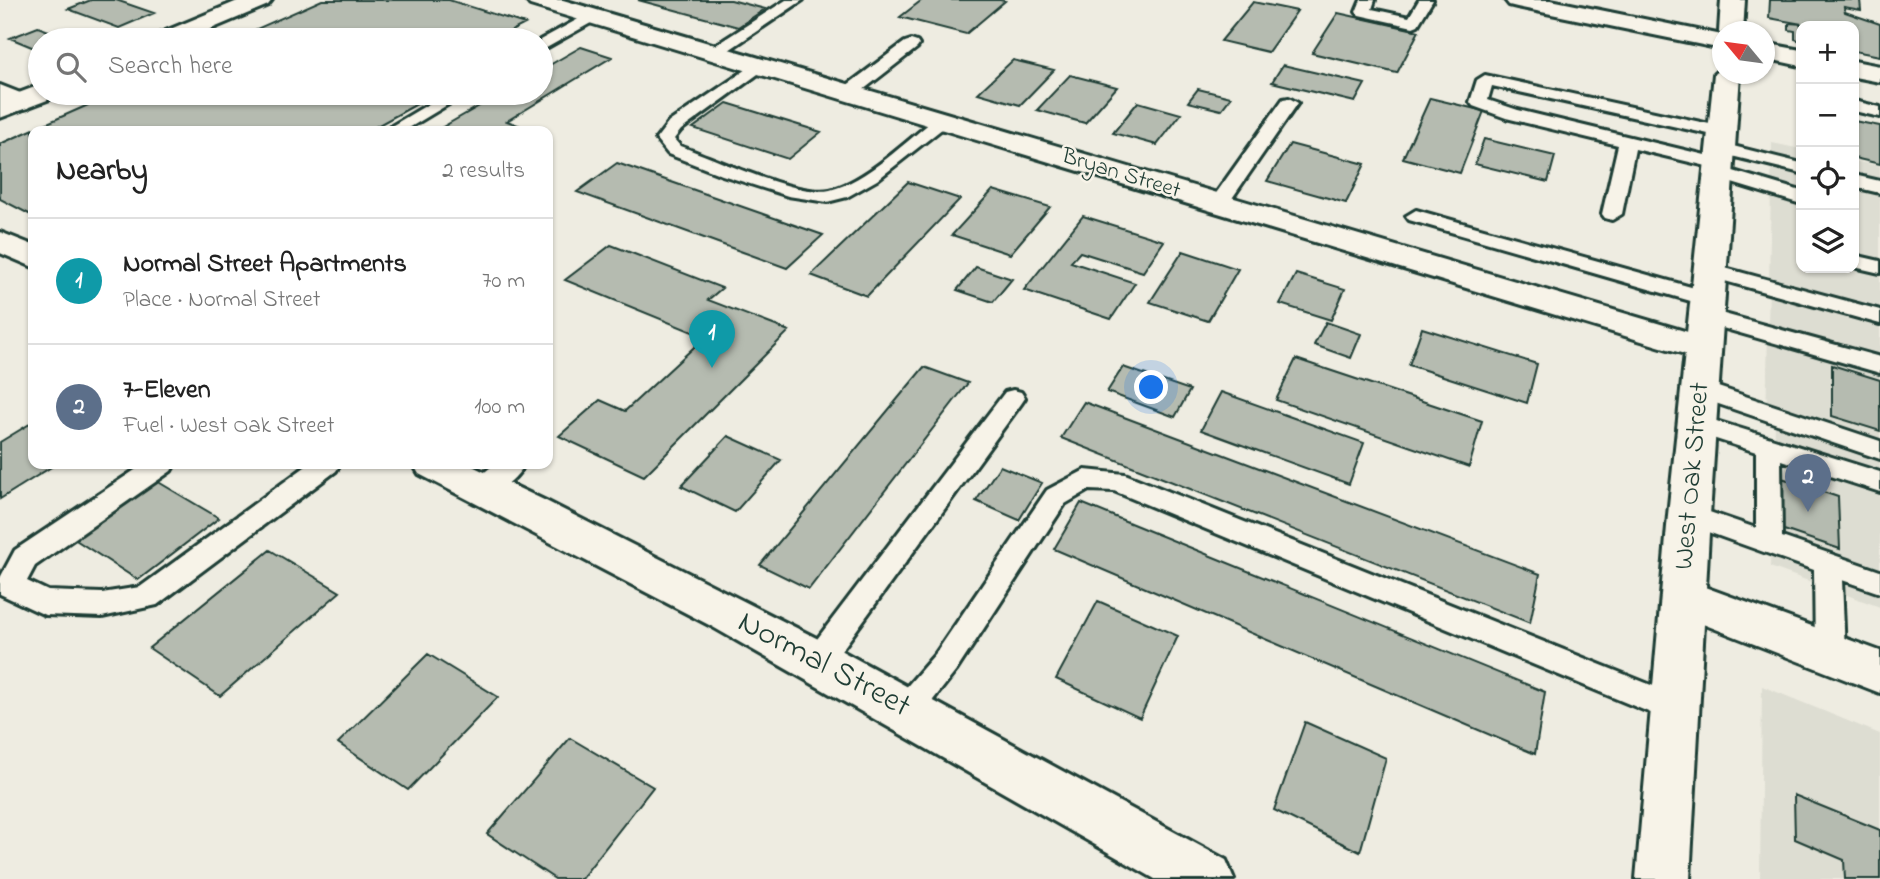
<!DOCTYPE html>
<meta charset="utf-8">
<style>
:root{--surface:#fff;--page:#f6f6f6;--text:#222;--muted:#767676;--line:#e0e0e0;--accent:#ea580c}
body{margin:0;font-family:"Indie Flower",sans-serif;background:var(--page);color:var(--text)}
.controls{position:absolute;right:21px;top:21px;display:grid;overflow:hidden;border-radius:14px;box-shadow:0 2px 5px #0004}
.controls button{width:63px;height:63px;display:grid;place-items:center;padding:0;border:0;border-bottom:2px solid var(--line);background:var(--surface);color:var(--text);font:35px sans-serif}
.compass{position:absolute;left:1712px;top:21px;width:63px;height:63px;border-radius:50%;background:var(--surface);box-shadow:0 2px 5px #0004;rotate:299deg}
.you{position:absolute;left:1152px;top:388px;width:24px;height:24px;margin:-18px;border:5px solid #fff;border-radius:50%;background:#1a73e8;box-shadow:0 0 0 10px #1a73e833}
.badge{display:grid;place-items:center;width:46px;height:46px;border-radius:50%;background:var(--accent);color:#fff;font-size:23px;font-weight:700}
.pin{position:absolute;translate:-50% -58px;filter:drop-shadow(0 2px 4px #0008)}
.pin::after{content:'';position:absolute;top:37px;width:24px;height:21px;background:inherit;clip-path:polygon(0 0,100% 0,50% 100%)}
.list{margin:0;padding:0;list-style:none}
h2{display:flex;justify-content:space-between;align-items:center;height:91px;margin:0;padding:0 28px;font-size:30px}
h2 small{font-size:23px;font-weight:400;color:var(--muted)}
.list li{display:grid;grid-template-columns:46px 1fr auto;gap:21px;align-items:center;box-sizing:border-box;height:126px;padding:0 28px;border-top:2px solid var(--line)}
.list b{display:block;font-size:26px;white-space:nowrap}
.list p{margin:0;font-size:23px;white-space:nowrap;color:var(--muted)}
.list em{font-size:23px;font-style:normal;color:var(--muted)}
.icon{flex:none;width:38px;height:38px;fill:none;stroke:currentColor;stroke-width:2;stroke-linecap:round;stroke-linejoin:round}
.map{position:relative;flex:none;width:1880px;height:879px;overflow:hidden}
.search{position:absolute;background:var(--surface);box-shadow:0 2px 5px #0004;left:28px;top:28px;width:525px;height:77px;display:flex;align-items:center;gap:18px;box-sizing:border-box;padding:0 24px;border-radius:38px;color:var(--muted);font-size:26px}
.panel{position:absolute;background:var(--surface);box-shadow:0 2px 5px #0004;left:28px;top:126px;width:525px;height:343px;border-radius:14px}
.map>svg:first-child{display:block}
.built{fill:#ddddd2}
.building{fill:#b5bbb0;stroke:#1f3d34;stroke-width:2}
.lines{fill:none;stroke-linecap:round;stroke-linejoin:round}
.lane-casing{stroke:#1f3d34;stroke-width:6}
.street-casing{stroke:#1f3d34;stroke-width:6}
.secondary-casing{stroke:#1f3d34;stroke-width:6}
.lane{fill:#f7f3e8;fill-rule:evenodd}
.street{fill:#f7f3e8;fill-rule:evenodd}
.secondary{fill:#f7f3e8;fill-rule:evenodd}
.labels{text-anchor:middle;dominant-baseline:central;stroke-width:5;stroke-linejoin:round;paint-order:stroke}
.far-street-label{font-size:23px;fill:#1f3d34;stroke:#f7f3e8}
.street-label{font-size:28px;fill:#1f3d34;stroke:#f7f3e8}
.near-street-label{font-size:33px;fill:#1f3d34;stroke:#f7f3e8}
</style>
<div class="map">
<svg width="1880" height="879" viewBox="0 0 1880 879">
<rect width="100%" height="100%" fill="#eeece1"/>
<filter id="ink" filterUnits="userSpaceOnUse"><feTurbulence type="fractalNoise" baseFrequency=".0143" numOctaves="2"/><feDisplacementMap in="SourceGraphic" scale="14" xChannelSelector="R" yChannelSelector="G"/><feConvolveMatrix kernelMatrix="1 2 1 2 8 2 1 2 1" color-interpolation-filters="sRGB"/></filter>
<g filter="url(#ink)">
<path class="built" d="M1772 143 1801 149V268H1854V161L1880 166V607L1770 567 1775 425 1766 422Z
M1762 686 1880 734V879H1760Z"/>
<path class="building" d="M91 0H116L154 13 119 28 68 9Z
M322 0H449L525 24 494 40H232Z
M638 0H731L765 9 738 27Z
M922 0H1000L1005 1 966 34 900 17Z
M1770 0H1860L1861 10 1844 7 1845 12 1880 24V56L1854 51V26H1801V41L1795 39V31L1789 30V23L1802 24 1769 18Z
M1253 2 1297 11 1268 52 1221 41Z
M1338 13 1419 31 1397 73 1312 53Z
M38 27 67 38 40 40 39 50 10 38Z
M581 47 612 57 507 121 531 130 528 131H449L441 128 502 93H541V70Z
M1013 60 1054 70 1020 105 978 93Z
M1283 65 1365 84 1355 102 1272 82Z
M1070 75 1117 87 1085 123 1037 110Z
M1198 89 1231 97 1221 110 1188 102Z
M115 93H437L368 131H33V216L0 199V144Z
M1430 98 1484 111 1460 173 1403 158Z
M1138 102 1181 114 1157 145 1113 133Z
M727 103 821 132 788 159 693 128Z
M1854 121 1880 126V164L1854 158Z
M1484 139 1555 156 1548 182 1475 164Z
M1290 144 1365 164 1346 203 1267 181Z
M617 163 823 235 787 268 577 192Z
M908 182 960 199 867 296 811 275Z
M993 190 1050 207 1010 254 952 235Z
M1083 216 1164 241 1143 272 1080 252 1071 262 1135 283 1111 319 1024 290Z
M611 245 722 288 708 300 789 331 644 476 559 436 600 400 625 411 705 337 565 280Z
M1183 251 1238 269 1208 321 1150 302Z
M976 267 1012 279 993 302 957 290Z
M1296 274 1345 289 1331 320 1280 304Z
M1326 322 1361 334 1351 358 1314 345Z
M1422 328 1537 364 1527 403 1409 365Z
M1296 359 1482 421 1469 467 1276 400Z
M1832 365 1880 380V431L1832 416Z
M924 367 968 383 809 589 760 565Z
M1123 367 1190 390 1175 417 1107 392Z
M1221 392 1364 443 1349 484 1201 430Z
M1084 402 1540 574 1530 623 1061 438Z
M33 422V464H56L0 499V442Z
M728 436 781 460 735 512 681 486Z
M1000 466 1042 483 1019 520 976 501Z
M150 477 219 518 138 580 68 535Z
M1779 477 1838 497 1840 549 1778 528Z
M1081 503 1545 692 1535 754 1054 549Z
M270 550 340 592 220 696 149 648Z
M1098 601 1178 636 1140 718 1056 679Z
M428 654 498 697 408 790 338 743Z
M1305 722 1386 758 1360 852 1274 810Z
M570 738 653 787 581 879H555L487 834Z
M1794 795 1880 830V879H1845L1844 860 1795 839Z"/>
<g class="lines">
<g class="lane-casing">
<path id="lane" d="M786 0H803L720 56H708L706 53 708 50Z
M1361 0H1375L1372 9 1409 17 1419 0H1433L1418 25 1413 27 1359 15 1356 12Z
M593 11 598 13 601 16 598 19 541 51 540 40Z
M911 40 917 42 919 45 917 48 854 97H842L840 93 842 89 905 42Z
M759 61 765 63 767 66 765 69 681 130 674 139 680 146C714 158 797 197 830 190 865 182 908 140 937 117L943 116 952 121 877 180 847 197 827 202 788 196 722 175 668 154 656 139 669 122Z
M1485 75 1728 128 1731 132 1722 137 1492 86 1488 100 1518 110 1726 160 1728 164 1723 168 1801 191V204L1712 177 1710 173 1715 168 1635 149 1622 214 1612 220 1605 218 1602 214 1618 145 1506 118 1473 106 1470 102 1477 80Z
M447 93H467L404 131H383Z
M1289 98 1298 103 1226 207H1212L1209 203 1212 199 1283 99Z
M1854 101 1880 107V117L1854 111Z
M1721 143 1801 163V173L1715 152 1712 148 1715 144Z
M1854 175 1880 181V193L1854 187Z
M1416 210 1716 294 1719 299 1716 304 1708 306 1409 220 1406 216Z
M1854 255 1880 261V273L1854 267Z
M1710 264 1880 310V324L1703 275 1700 270 1703 265Z
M1706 309 1880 357V373L1698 321 1695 316 1698 311Z
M1700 381 1880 441V459L1692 395 1688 389 1692 383Z
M1013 390 1021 392 1025 398 1021 404 828 669 818 673 808 669 803 660 808 651 1005 392Z
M1697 415 1880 472V492L1781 460 1782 537 1880 571V593L1842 580 1845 653 1840 662 1830 666 1820 662 1815 653 1814 570 1680 522 1676 515 1680 508 1689 505 1756 528V452L1688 430 1685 424 1688 418Z
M144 464H175L171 471 35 566 27 581 48 591 102 593 140 587 309 464H340L336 471 157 605 102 617 45 615 0 594V578L15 550Z
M495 464H525C516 480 491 501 473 495L469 488 473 481Z
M1085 470 1125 474 1686 699 1690 709 1686 719 1675 723 1114 491 1089 490 1065 504 956 671 918 719 907 723 896 719 892 709 896 699 936 653 1047 490Z"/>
</g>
<g class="street-casing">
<path id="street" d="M526 0H563L1715 340 1721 348 1715 356 1703 360 1691 356 530 5Z
M1505 0H1551L1722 35V49L1517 7 1509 5Z
M1764 43 1801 50V66L1764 58Z
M1854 61 1880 66V82L1854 77Z
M0 85 28 96 32 102 28 108 19 110 0 103Z
M0 232 33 245V267L0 253Z
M413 464H468L546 501 840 650 1226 860 1234 879H1155L711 626 419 474Z
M1683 579 1880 651V693L1667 610 1661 597 1667 584Z"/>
</g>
<g class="secondary-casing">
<path id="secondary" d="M240 0H272L268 5 185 40H153L156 35Z
M1721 0H1745L1743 32H1722V37L1719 32Z
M1722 67V74H1740L1710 515 1690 879H1636L1668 515 1714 74Z
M40 85V93H54L50 99 0 118V100Z"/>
</g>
<use href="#lane" class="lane"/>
<use href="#street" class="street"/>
<use href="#secondary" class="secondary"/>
</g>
</g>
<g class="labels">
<g class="far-street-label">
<text transform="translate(1121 174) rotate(17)">Bryan Street</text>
</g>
<g class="street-label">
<text transform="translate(1693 476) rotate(-85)">West Oak Street</text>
</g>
<g class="near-street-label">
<text transform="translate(824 665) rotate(28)">Normal Street</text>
</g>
</g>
</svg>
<div class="controls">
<button>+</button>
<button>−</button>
<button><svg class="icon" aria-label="locate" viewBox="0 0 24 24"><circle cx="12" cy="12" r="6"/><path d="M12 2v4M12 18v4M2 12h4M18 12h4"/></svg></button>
<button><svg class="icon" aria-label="layers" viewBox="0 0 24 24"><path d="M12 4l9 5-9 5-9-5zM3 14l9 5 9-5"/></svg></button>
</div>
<svg class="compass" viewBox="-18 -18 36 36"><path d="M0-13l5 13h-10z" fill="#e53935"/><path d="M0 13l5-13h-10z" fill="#767676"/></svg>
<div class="you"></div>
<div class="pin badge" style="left:712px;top:368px;background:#0f9aa8">1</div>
<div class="pin badge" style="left:1808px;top:512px;background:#5c6f8a">2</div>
<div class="search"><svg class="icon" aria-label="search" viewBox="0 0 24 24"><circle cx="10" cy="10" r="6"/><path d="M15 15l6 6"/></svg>Search here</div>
<section class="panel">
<h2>Nearby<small>2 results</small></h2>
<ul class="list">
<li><span class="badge" style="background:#0f9aa8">1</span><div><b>Normal Street Apartments</b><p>Place · Normal Street</p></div><em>70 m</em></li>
<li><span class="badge" style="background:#5c6f8a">2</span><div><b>7-Eleven</b><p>Fuel · West Oak Street</p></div><em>100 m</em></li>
</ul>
</section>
</div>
